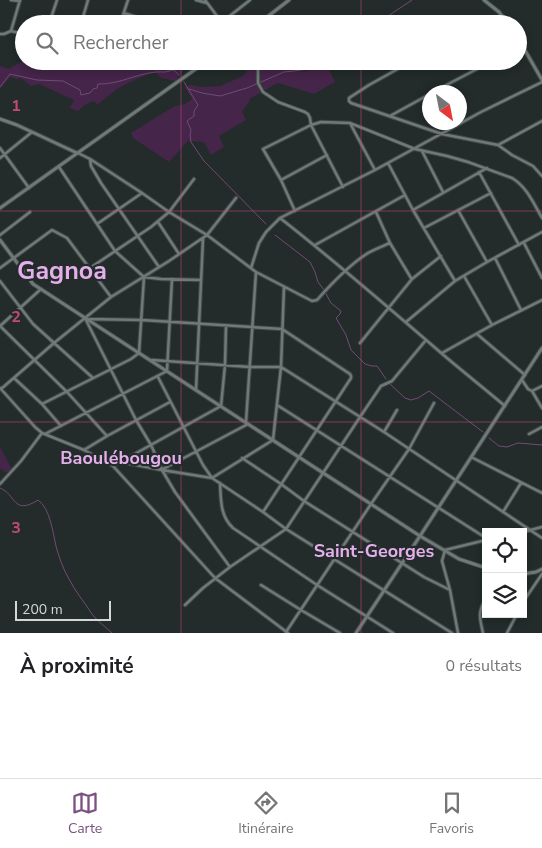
<!DOCTYPE html>
<html lang="fr">
<meta charset="utf-8">
<style>
:root{--surface:#fff;--page:#f6f6f6;--text:#202124;--muted:#757577;--line:#e0e0e0;--accent:#7c5184}
body{margin:0;font-family:"Nunito Sans",sans-serif;background:var(--page);color:var(--text)}
.controls{position:absolute;right:15px;bottom:15px;display:grid;overflow:hidden;border-radius:0px;box-shadow:0 2px 8px #0003}
.controls button{width:45px;height:45px;display:grid;place-items:center;padding:0;border:0;border-bottom:1px solid var(--line);background:var(--surface);color:var(--text);font:25px sans-serif}
.compass{position:absolute;left:422px;top:85px;width:45px;height:45px;border-radius:50%;background:var(--surface);box-shadow:0 2px 8px #0003;rotate:148deg}
.scale{position:absolute;left:15px;bottom:12px;width:96px;box-sizing:border-box;padding-left:5px;border:2px solid #d2d8d7;border-top:0;font-size:14px;line-height:18px;white-space:nowrap;color:#d2d8d7;-webkit-text-stroke:4px #232b2b;paint-order:stroke}
.list{margin:0;padding:0;list-style:none}
h2{display:flex;justify-content:space-between;align-items:center;height:65px;margin:0;padding:0 20px;font-size:21px}
h2 small{font-size:16px;font-weight:400;color:var(--muted)}
.icon{flex:none;width:28px;height:28px;fill:none;stroke:currentColor;stroke-width:2;stroke-linecap:round;stroke-linejoin:round}
.map{position:relative;flex:none;width:542px;height:633px;overflow:hidden}
.search{position:absolute;background:var(--surface);box-shadow:0 2px 8px #0003;left:15px;right:15px;top:15px;height:55px;display:flex;align-items:center;gap:12px;box-sizing:border-box;padding:0 18px;border-radius:28px;color:var(--muted);font-size:19px}
.sheet{height:145px;background:var(--surface)}
nav{display:flex;justify-content:space-around;align-items:center;box-sizing:border-box;height:70px;border-top:1px solid var(--line);background:var(--surface);font-size:14px;color:var(--muted)}
nav a{display:grid;justify-items:center;gap:2px}
nav .on{color:var(--accent)}
.map>svg:first-child{display:block}
.green{fill:#452549}
.lines{fill:none;stroke-linecap:round;stroke-linejoin:round}
.stream{stroke:#714c76;stroke-width:1}
.minor-casing{stroke:#3f4746;stroke-width:4.5}
.tertiary-casing{stroke:#3f4746;stroke-width:5}
.minor{stroke:#6f7978;stroke-width:2.5}
.tertiary{stroke:#6f7978;stroke-width:3}
.grid{fill:none;stroke:#c6487a;stroke-width:1;stroke-opacity:0.55}
.labels{text-anchor:middle;dominant-baseline:central;stroke-width:4.5;stroke-linejoin:round;paint-order:stroke}
.quarter-label{font-size:18px;font-weight:bold;fill:#e4afeb;stroke:#232b2b}
.town-label{font-size:25px;font-weight:bold;fill:#e4afeb;stroke:#232b2b}
.grid-label{font-size:16px;text-anchor:middle;font-weight:bold;fill:#c6487a;stroke:#232b2b;stroke-width:4.5;stroke-linejoin:round;paint-order:stroke}
</style>
<div class="map">
<svg width="542" height="633" viewBox="0 0 542 633">
<rect width="100%" height="100%" fill="#232b2b"/>
<path class="green" d="M24 60V61H36V65L53 67 65 64 107 68 108 62 115 63V65L134 70 141 63 173 62 187 66 175 81 161 78 155 72 134 80 117 89 97 105 94 101 86 104 78 111 70 108 74 100 39 84 31 86 21 78 17 79 10 77 0 89V66L9 69Z
M254 61H257L263 70 274 61H299L290 65 289 69C303 75 314 70 325 62L335 82 314 94 278 83 251 98 242 112 246 120 219 136 224 147 211 155 204 142 188 141 169 162 133 138 131 133 173 107 185 104 192 99 185 87 191 85 201 87 220 86 241 77 244 75Z
M0 447 13 471 5 472 0 468Z"/>
<g class="lines">
<path class="stream" d="M376 24 412 0
M184 82 198 105 194 111V116L187 121 191 130 190 135 191 142 204 161 266 224
M0 87 10 74 37 80 63 81 80 90 81 95 90 93 93 89 97 88 98 84C121 85 142 70 165 72 168 72 170 70 173 70 175 71 177 73 179 75
M189 89 202 93 220 96 247 88 284 72 310 69 316 67 323 61
M275 235 310 262 315 272 318 282 324 290 331 303 341 311 340 314 336 318 346 335 351 350 365 364 372 366H377L386 379
M390 384 405 398 411 400 418 398 429 391 483 432
M489 438 499 446 507 447 518 443 542 445
M0 488C16 494 13 516 38 500 50 508 53 533 56 546 59 557 63 569 69 579 75 591 85 603 92 614 97 621 106 627 112 633"/>
<g class="minor-casing">
<path id="minor" d="M11 0 20 1
M196 0 207 3
M205 0 223 24
M124 13 158 24
M222 22 250 0
M49 24 57 0
M81 24 88 0
M120 24 128 0
M11 31 20 0
M0 34H4L11 31 24 34
M254 61 258 69V83L263 92 278 102 305 112 308 114 310 118 311 125 343 187
M412 61 369 85 349 98V101L351 103 442 134 498 145 512 155 533 166 542 176
M433 92 477 69 482 65 480 61
M390 116 430 94
M351 125 375 170
M498 145 542 121
M0 148 29 188
M422 151 443 192
M78 153 90 159 142 193 169 212 207 235 256 272 312 301 317 300C332 283 349 265 368 253 375 249 383 246 390 243
M0 158 32 132
M90 159 91 166 101 183 159 267
M388 163 413 210 455 281
M59 167 115 251 144 277 161 279 201 280
M479 172 519 245
M281 180 327 155
M413 210 487 168
M458 210 487 262
M295 211 281 180 263 149 311 125 321 122 350 123 415 149 447 156 468 162 512 178C527 187 534 204 542 218
M376 212 390 243 411 278
M280 218C335 261 388 307 440 352 462 371 484 388 505 406
M158 222 179 254
M97 224 142 193
M424 228 491 193
M0 235 30 212
M524 243 542 278
M315 245 405 195
M495 258 521 310
M0 268 52 230 67 238 111 297
M90 268 151 227 169 212 194 179
M251 268 259 243 266 232 280 218 375 170 481 112 542 82
M464 276 492 325
M0 281 33 324 93 378
M85 318 136 420 151 445 162 470 175 492 230 567
M86 319 142 320 282 329 350 374 351 376V378L263 512
M406 322 455 281 487 262 542 232
M0 326 67 392 107 436
M0 326 41 289
M477 334 525 375
M360 343 412 279 441 256
M442 353 492 325 542 300
M152 360 250 367H281L384 432 542 538
M158 377 203 465 212 478 263 512 286 529 452 633
M14 378 42 404 61 426
M522 380 528 389 532 391 542 386
M0 388 35 427 42 433 84 450 113 466 215 578 288 633
M1 389 54 343 111 297 169 261 207 235 236 198
M196 390 203 239
M532 391 542 408
M42 404 131 359 139 353 144 277
M277 405 486 538
M246 422 256 272
M384 432 397 410
M45 434 167 371 172 279
M529 434 542 427
M84 450 107 436 170 402
M471 457 542 493
M242 458 281 484 304 501 424 577 450 590
M120 462 162 470 212 478 273 440 281 367 284 287
M113 466 221 406 225 365 226 326
M163 469 248 424
M220 483C221 500 220 516 233 528L317 585 393 633
M0 484 21 461 42 433
M503 512 521 483
M523 532 542 527
M261 585 301 610 340 633
M523 602 542 574
M185 605 203 588 230 567 286 529 360 417 381 386 392 381 426 340
M286 632 371 504 409 449 434 403
M458 633 450 590 442 561 445 550 486 540
M483 633C480 619 477 612 486 599
M507 633 517 614"/>
</g>
<g class="tertiary-casing">
<path id="tertiary" d="M484 0 499 12 508 24
M258 24 289 0
M518 38 542 80
M0 119 17 125 77 153
M0 208 207 61
M0 240 33 284 420 536 459 559 486 568
M523 574 536 572 542 569
M356 633 420 536 542 348"/>
</g>
<use href="#minor" class="minor"/>
<use href="#tertiary" class="tertiary"/>
</g>
<path class="grid" d="M181 0V24M361 0V24M181 61V633M361 61V633M0 211H542M0 422H542"/>
<g class="labels">
<g class="quarter-label">
<text x="121" y="458">Baoulébougou</text>
<text x="374" y="551">Saint-Georges</text>
</g>
<g class="town-label">
<text x="62" y="271">Gagnoa</text>
</g>
</g>
<g class="grid-label">
<text x="16" y="111">1</text>
<text x="16" y="322">2</text>
<text x="16" y="533">3</text>
</g>
</svg>
<div class="controls">
<button><svg class="icon" aria-label="locate" viewBox="0 0 24 24"><circle cx="12" cy="12" r="6"/><path d="M12 2v4M12 18v4M2 12h4M18 12h4"/></svg></button>
<button><svg class="icon" aria-label="layers" viewBox="0 0 24 24"><path d="M12 4l9 5-9 5-9-5zM3 14l9 5 9-5"/></svg></button>
</div>
<svg class="compass" viewBox="-18 -18 36 36"><path d="M0-13l5 13h-10z" fill="#e53935"/><path d="M0 13l5-13h-10z" fill="#757577"/></svg>
<div class="scale">200 m</div>
<div class="search"><svg class="icon" aria-label="search" viewBox="0 0 24 24"><circle cx="10" cy="10" r="6"/><path d="M15 15l6 6"/></svg>Rechercher</div>
</div>
<section class="sheet">
<h2>À proximité<small>0 résultats</small></h2>
<ul class="list">
</ul>
</section>
<nav>
<a class="on"><svg class="icon" aria-label="map" viewBox="0 0 24 24"><path d="M3 6l6-2 6 2 6-2v14l-6 2-6-2-6 2zM9 4v14M15 6v14"/></svg>Carte</a>
<a><svg class="icon" aria-label="directions" viewBox="0 0 24 24"><path d="M12 3l9 9-9 9-9-9zM9 14v-3h6M13 9l2 2-2 2"/></svg>Itinéraire</a>
<a><svg class="icon" aria-label="saved" viewBox="0 0 24 24"><path d="M7 4h10v16l-5-4-5 4z"/></svg>Favoris</a>
</nav>
